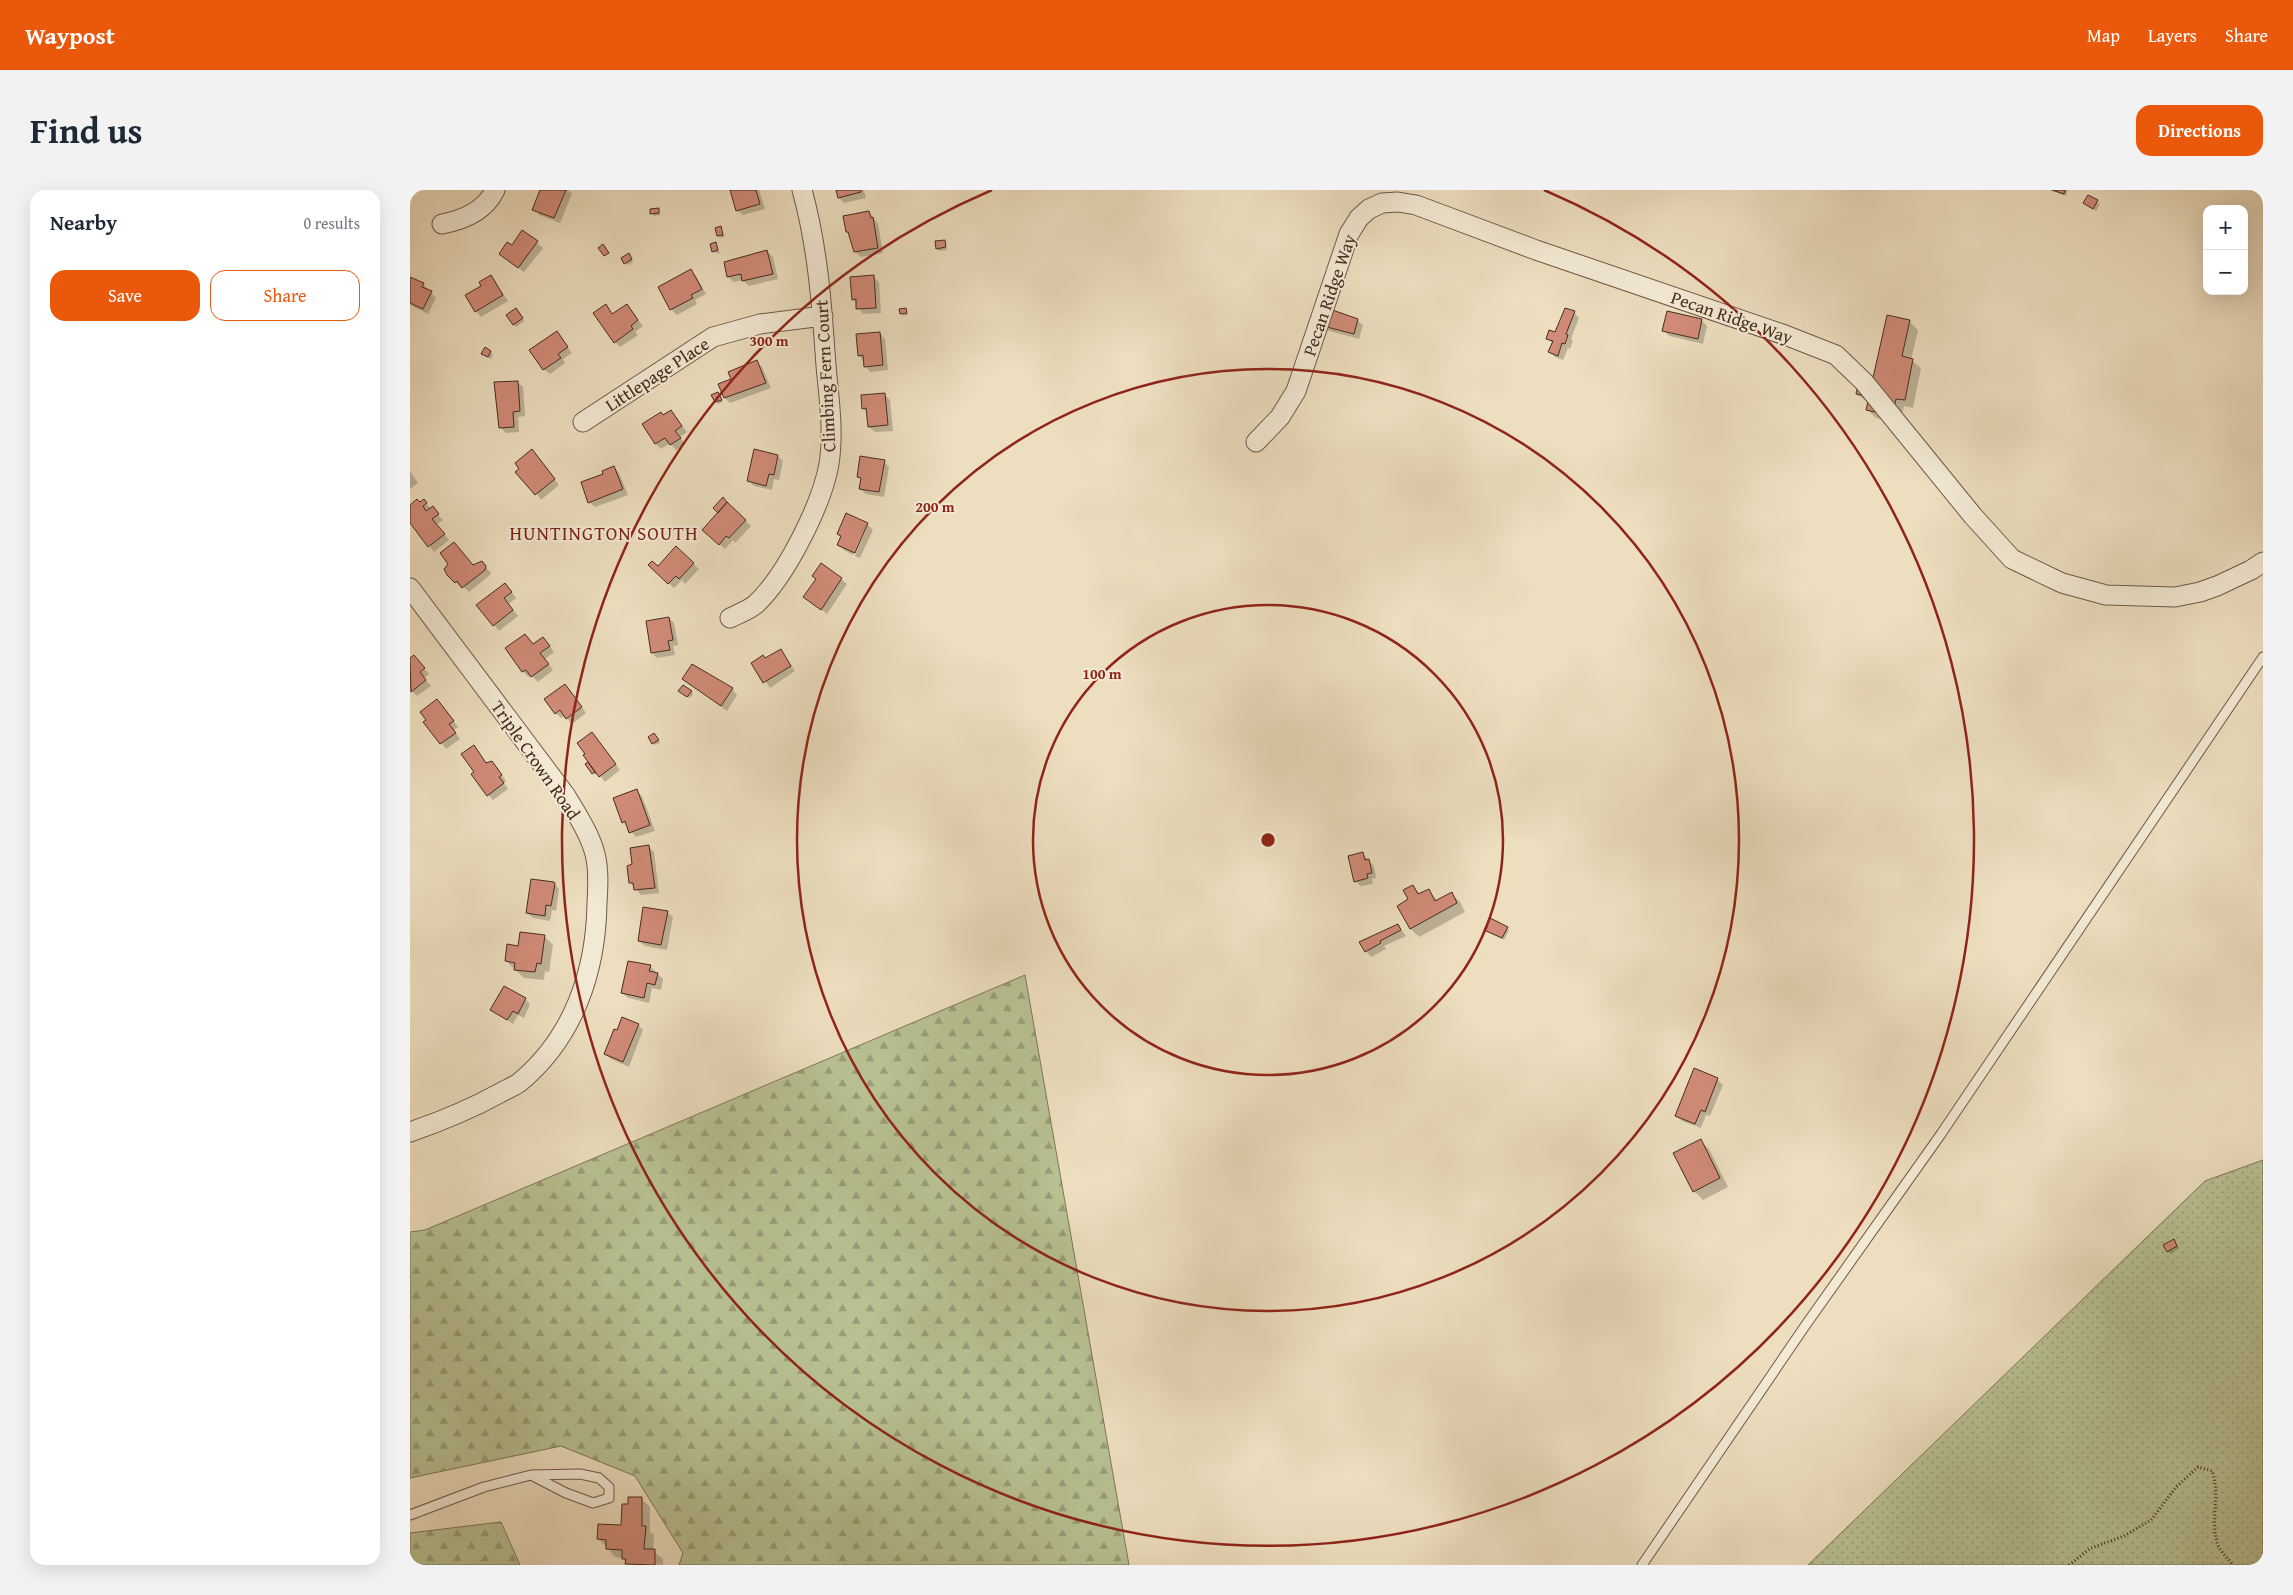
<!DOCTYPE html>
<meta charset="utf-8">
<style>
:root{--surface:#fff;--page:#f2f2f3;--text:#1f2937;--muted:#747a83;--line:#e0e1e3;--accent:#ea580c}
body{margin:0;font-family:"Gentium Book Plus",serif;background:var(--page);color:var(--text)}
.controls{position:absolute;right:15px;top:15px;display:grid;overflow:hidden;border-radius:10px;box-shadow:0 5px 20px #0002}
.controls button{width:45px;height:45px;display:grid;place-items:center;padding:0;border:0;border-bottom:1px solid var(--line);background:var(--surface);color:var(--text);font:25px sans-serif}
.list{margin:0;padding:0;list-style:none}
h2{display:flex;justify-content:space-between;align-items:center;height:65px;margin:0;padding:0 20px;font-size:21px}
h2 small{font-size:16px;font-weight:400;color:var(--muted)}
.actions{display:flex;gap:10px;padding:15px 20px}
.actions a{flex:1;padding:11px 0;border:1px solid var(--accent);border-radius:15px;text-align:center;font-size:18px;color:var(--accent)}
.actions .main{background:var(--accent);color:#fff}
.map{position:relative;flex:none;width:1853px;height:1375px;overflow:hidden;border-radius:15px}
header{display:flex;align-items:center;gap:30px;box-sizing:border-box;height:70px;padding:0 25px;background:var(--accent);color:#fff}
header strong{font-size:24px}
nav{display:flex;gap:28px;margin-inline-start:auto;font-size:18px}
.intro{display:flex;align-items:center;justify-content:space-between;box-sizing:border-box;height:120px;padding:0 30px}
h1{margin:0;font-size:35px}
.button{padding:12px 22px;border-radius:15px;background:var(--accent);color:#fff;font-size:18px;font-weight:700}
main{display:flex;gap:30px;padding:0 30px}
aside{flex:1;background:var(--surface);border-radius:15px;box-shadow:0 5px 20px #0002}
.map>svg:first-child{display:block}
.grass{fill:url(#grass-dots);stroke:#7f7659}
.forest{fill:url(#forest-firs);stroke:#7f7659}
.shadow{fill:#0003}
.building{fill:#d18b77;stroke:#462b20}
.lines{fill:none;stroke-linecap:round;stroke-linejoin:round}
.lane-casing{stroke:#705848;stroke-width:11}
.street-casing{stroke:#705848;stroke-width:21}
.path{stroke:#462b20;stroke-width:3;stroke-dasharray:1 2.5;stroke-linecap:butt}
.lane{stroke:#f3ead5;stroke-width:9}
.street{stroke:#f3ead5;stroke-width:19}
.ring{fill:none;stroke:#8f2418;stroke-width:2.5}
.labels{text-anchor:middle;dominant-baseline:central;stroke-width:4;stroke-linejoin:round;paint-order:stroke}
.street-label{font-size:18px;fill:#462b20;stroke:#f3ead5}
.neighbourhood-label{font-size:19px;letter-spacing:1px;fill:#7a1f14;stroke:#f3ead5}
.centre{fill:#8f2418;stroke:#f3ead5;stroke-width:2.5}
.ring-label{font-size:15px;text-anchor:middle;font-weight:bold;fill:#8f2418;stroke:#f3ead5;stroke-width:4;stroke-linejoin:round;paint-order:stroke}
</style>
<header>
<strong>Waypost</strong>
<nav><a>Map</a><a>Layers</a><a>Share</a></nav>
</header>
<div class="intro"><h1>Find us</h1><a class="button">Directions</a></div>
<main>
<aside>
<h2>Nearby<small>0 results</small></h2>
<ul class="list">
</ul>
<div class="actions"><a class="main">Save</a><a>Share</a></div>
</aside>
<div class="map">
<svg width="1853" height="1375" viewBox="0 0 1853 1375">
<defs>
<pattern id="grass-dots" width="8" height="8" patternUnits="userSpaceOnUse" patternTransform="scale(1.25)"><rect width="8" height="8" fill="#b8c192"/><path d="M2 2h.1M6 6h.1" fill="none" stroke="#979d77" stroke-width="1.8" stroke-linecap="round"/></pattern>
<pattern id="forest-firs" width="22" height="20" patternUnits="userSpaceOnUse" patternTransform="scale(1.25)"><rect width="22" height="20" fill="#b8c192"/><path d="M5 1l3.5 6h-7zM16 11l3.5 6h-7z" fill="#979d77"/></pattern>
</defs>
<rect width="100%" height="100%" fill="#eddebf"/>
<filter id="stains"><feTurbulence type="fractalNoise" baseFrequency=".004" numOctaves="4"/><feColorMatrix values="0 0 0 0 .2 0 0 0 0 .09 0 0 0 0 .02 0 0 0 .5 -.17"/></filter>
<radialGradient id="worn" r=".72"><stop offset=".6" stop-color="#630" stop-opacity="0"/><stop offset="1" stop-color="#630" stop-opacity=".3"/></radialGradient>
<path class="grass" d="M1853 970V1375H1398L1795 991Z"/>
<path class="forest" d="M615 785 719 1375H269L273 1363 225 1286 151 1256 0 1288V1042L15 1040Z
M91 1332 110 1375H0V1343Z"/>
<path class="shadow" d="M132 0H158L162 4 150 33 129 25 124 19Z
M322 0H349L355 19 333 25 327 20Z
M427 0H454L456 8 434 13 429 8Z
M1640 0H1658L1656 6Z
M1678 6 1690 14 1686 21 1675 13Z
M248 20 251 25 244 26 242 23Z
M459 22 468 34 473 63 451 67 445 62Z
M311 38 315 47 310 48 306 39Z
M112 42 133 58 114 82 90 64 102 57Z
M534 51 537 60 529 61 527 58Z
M306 54 310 63H306L303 61Z
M357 61 363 67 368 89 339 96 333 90 324 92 318 87Z
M221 67 223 72 218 75 215 73Z
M281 80 286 86 296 104 285 110 287 114 267 125 261 119 249 97Z
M81 86 98 111 71 127 66 121 73 96Z
M463 87 469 92 471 123 453 124 443 109Z
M0 88 13 94 26 108 18 124 0 115Z
M195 116 203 125 217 116 233 136 225 142 228 145 210 157 205 152Z
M496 119 498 125 493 126 491 123Z
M109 122 114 131 106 137 104 134Z
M1164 122 1169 128 1161 149 1163 151 1160 159 1158 158 1153 170 1145 167 1140 162 1143 154 1137 148 1146 144Z
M947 130 953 135 949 149 916 140 910 134Z
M1291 130 1297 136 1293 154 1259 146 1254 141Z
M1499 131 1508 140 1501 170 1511 178 1503 218 1494 216 1490 234 1466 228 1458 220 1459 213 1447 204 1464 190Z
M146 142 162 163 153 169 155 173 140 184 134 179Z
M470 143 475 149 478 180 460 182 449 165Z
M75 159 83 164 81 169 75 166Z
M347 172 352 177 361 198 320 213 315 208 323 190Z
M107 192 113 197 115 226 108 227 109 242 96 243 90 237Z
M308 203 313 212 308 214 306 212Z
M474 204 480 210 483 241 465 242 459 237 458 223 453 218Z
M261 221 277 242 270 247 275 254 266 260 260 253 251 259 246 254 254 226Z
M345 261 368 266 373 271 369 290 364 289 362 300 344 296 339 291Z
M127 266 149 295 131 310 111 279Z
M474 272 479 277 474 307 456 304 450 299 452 290 448 287Z
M204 277 209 283 218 305 185 317 179 312Z
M0 281 8 293 0 299Z
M313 309 341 336 325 353 323 350 315 359 294 340 310 323Z
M13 311 33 330 26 335 39 350 24 362 0 329V316Z
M437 325 458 335 443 365 434 360 428 355Z
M458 335 463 340 450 368 445 366Z
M267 358 289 379 275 394 272 390 264 398 240 375 248 378Z
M71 372 81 383 80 385 59 402 53 396 51 398 38 384 40 374 63 376Z
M431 389 437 394 417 424 395 407Z
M100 400 106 408 99 414 108 426 89 441 68 415Z
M259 428 264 433 268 455 263 456 265 465 247 468 242 463Z
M115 445 124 455 138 454 144 462 135 469 143 480 128 492 121 485 118 487 113 481Z
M371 461 385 481 360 498 343 473 355 469Z
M4 467 19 484 14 488 21 496 7 506 2 501 0 502V470Z
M274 489 322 499 327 505 317 521Z
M160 501 176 523 162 534 155 526 151 528 146 523Z
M281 501 283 504 280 508 272 503Z
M33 516 48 537 44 540 50 549 36 559 15 532Z
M244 544 250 553 245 555 243 553Z
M187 549 210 580 195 592 188 583 185 585 177 574 180 572Z
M64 556 77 574 87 578 96 591 94 593 98 599 83 610 78 605 66 582Z
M226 601 232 606 245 641 226 647 213 632Z
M239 657 244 662 249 703 231 705 221 693 224 674Z
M953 664 964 676 966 688 962 689 963 694 951 696 945 691Z
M144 693 149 699 146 721 142 720 140 731 123 728 117 723Z
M1003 697 1010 704 1018 700 1028 711 1042 704 1050 712 1055 722 1009 747 1001 739 989 716 1000 710Z
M257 722 263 727 257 760 235 756 229 751Z
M988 735 996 746 974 756 976 759 961 767 956 761Z
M1097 738 1099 740 1094 750 1078 742Z
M134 746 143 755 139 782 135 781 134 790 114 788 96 771 109 757Z
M240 776 253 789 251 800 242 798 239 813 218 808 212 803Z
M115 809 120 814 114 828 108 825 103 834 82 820Z
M228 835 233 840 219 877 201 869 195 864Z
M1307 889 1313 895 1300 926 1296 925 1291 938 1272 931 1267 926Z
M1290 951 1299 959 1318 997 1293 1010 1284 1001Z
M1763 1050 1769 1058 1760 1064 1758 1061Z
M231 1309 240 1317V1342L244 1345 243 1361 253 1369V1375L220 1373 218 1375 213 1368 205 1367 189 1349 212 1336 219 1316Z"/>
<path class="building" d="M130 0H156L144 28 122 20Z
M320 0H346L350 14 326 21Z
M426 0H451V2L428 8Z
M1642 0H1655L1654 4Z
M1678 5 1688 10 1683 19 1673 13Z
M249 18V23L240 24V19Z
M459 21 461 28 463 27 468 58 444 62 438 42H436L433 26Z
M311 36 313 45 307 46 305 38Z
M112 40 128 51 108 78 89 64 97 52 102 55Z
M535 50 536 57 526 59 525 51Z
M306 52 308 60 302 62 300 54Z
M193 54 199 63 194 66 188 58Z
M357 60 363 84 332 91 331 84 317 87 314 72Z
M219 63 222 69 214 74 211 68Z
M281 79 292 99 281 105 283 108 260 120 248 97Z
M81 85 93 105 65 122 55 105 71 96 69 92Z
M464 85 466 118 446 119V109L442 110 440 87Z
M0 87 14 93 12 97 22 101 13 119 0 113Z
M196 114 202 124 217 114 228 130 221 136 223 139 204 153 183 123Z
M914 117 948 129 944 144 909 135Z
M106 118 113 128 103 135 96 125Z
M496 118 497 123 490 124 489 119Z
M1155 118 1165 121 1156 144 1158 145 1155 154 1152 153 1148 166 1138 162 1143 151 1136 149 1139 140 1145 142Z
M1257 121 1292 129 1288 149 1252 141Z
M1477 125 1500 130 1492 166 1503 169 1495 210 1486 209 1482 226 1456 220 1459 207 1446 204 1450 185 1463 188Z
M147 141 158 157 148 164 151 168 133 180 119 160Z
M470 142 473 175 454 177 453 165 448 166 446 144Z
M75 157 81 161 78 167 71 164Z
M347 170 356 193 314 208 308 194 321 189 318 182Z
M108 191 110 221 103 222 104 237 89 238 84 192Z
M308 202 312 210 305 212 301 205Z
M475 203 478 235 458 237 456 218 452 219 451 205Z
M261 220 272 236 265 241 271 248 260 255 255 248 245 254 232 234 251 222 253 225Z
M122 259 145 289 125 305 105 282 109 279 105 273Z
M344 259 368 265 364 285 359 284 356 296 337 291Z
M450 266 475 270 469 302 449 299 451 288 447 287Z
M204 276 213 299 178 313 171 292 193 284 192 281Z
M313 307 317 312 308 323 303 318Z
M7 309 10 312 14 309 17 313 13 316 16 321 23 316 29 324 22 329 35 344 18 357 0 333V315Z
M317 312 336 330 319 348 316 346 309 355 292 340Z
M436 323 458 333 445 363 427 355 431 346 427 344Z
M44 352 63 375 72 371 76 376 75 380 52 398 47 391 45 393 37 385 34 379 38 374 30 363Z
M266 356 284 373 269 389 266 386 258 394 238 375 242 371 248 376Z
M411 373 432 388 411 420 393 407 406 389 402 386Z
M95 393 102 402 94 408 103 420 83 436 66 415Z
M259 427 263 450 258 451 260 460 241 463 236 431Z
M115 444 123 454 133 447 140 456 130 463 139 474 121 487 116 480 112 482 95 458Z
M371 459 381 476 353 493 341 473 353 465 355 468Z
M4 465 15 478 10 482 16 490 1 502 0 468Z
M282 474 323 498 311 516 272 489Z
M155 494 172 517 156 529 150 520 145 524 134 509Z
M273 495 282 501 277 507 268 501Z
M27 509 44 531 39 534 46 543 30 554 13 532 16 530 10 522Z
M182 542 206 574 189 587 173 565 175 564 167 553Z
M244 543 249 550 242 554 238 547Z
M64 555 76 573 82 571 92 585 89 587 94 593 77 606 61 584 64 582 51 564Z
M178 572 185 582 182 584 175 574Z
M227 599 240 635 219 643 215 631 212 633 203 608Z
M239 655 245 698 224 700 223 693H219L217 676 222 674 220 658Z
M953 662 955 670 959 669 962 683 957 684 958 688 944 692 938 666Z
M121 689 144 692 145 694 141 716 136 715 135 726 116 723Z
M1003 695 1008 704 1019 699 1025 711 1042 702 1047 713 1000 739 987 716 998 709 993 700Z
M233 717 258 721 251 755 228 751Z
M1080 728 1098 737 1092 748 1074 740Z
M988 734 991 740 970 751 971 753 955 762 949 752Z
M110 742 135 745 131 774 127 773 125 782 104 780 105 773 95 771 97 754 108 756Z
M218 771 241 775 239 781 248 783 245 795 237 793 234 808 211 803Z
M94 796 116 808 108 824 103 821 97 830 80 820Z
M212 827 229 834 213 872 194 864 204 839 207 840Z
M1284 878 1308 888 1295 922 1291 920 1285 934 1265 926Z
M1291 949 1310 988 1283 1002 1263 963Z
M1764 1049 1767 1056 1757 1062 1753 1055Z
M218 1307H232V1336H236L234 1359H245V1375L215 1374 216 1369H212V1360L196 1359V1350L187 1349 188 1334 211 1335 212 1314H218Z"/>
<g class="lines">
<g class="lane-casing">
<path id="lane" d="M0 1325 74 1297 121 1285 170 1284 189 1288 199 1297V1308L183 1313 156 1303 121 1285
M1232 1375 1395 1136 1531 944 1853 467"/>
</g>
<g class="street-casing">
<path id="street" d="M32 34C53 30 75 21 85 0
M173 232 303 147 350 134 413 126
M846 252 870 227 886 201 939 44 949 28 959 19 972 13 988 12 1006 15 1126 60 1375 145 1426 165 1454 192 1563 326 1602 369 1652 393 1696 405 1765 407 1790 402 1807 396 1841 380 1853 372
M0 398 156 606C166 623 180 644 185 664 189 679 188 697 187 713 186 781 164 847 110 892 105 896 97 899 90 903 61 919 32 931 0 942
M320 428C328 424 339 420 346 414 376 386 412 314 419 274 424 242 419 208 416 176 412 116 408 58 392 0"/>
</g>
<path class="path" d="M1659 1375 1681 1358 1714 1346 1741 1330 1767 1296 1788 1277 1802 1281C1811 1305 1800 1329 1807 1352 1809 1360 1818 1369 1823 1375"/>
<use href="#lane" class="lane"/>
<use href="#street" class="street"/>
</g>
<g class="ring">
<circle cx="858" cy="650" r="235"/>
<circle cx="858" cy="650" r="471"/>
<path d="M1134 0A706 706 0 1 1 582 0"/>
</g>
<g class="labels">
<g class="street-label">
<text transform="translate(919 105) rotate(-71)">Pecan Ridge Way</text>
<text transform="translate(1322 127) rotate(19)">Pecan Ridge Way</text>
<text transform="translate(247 184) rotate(-33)">Littlepage Place</text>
<text transform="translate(415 186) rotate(-93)">Climbing Fern Court</text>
<text transform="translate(126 570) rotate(55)">Triple Crown Road</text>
</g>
<g class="neighbourhood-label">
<text x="194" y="343">HUNTINGTON SOUTH</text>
</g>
</g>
<circle cx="858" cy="650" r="8" class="centre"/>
<g class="ring-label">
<text x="359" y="156">300 m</text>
<text x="525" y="322">200 m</text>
<text x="692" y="489">100 m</text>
</g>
<rect width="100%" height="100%" filter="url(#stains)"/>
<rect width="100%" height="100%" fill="url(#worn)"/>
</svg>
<div class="controls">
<button>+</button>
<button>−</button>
</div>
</div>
</main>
